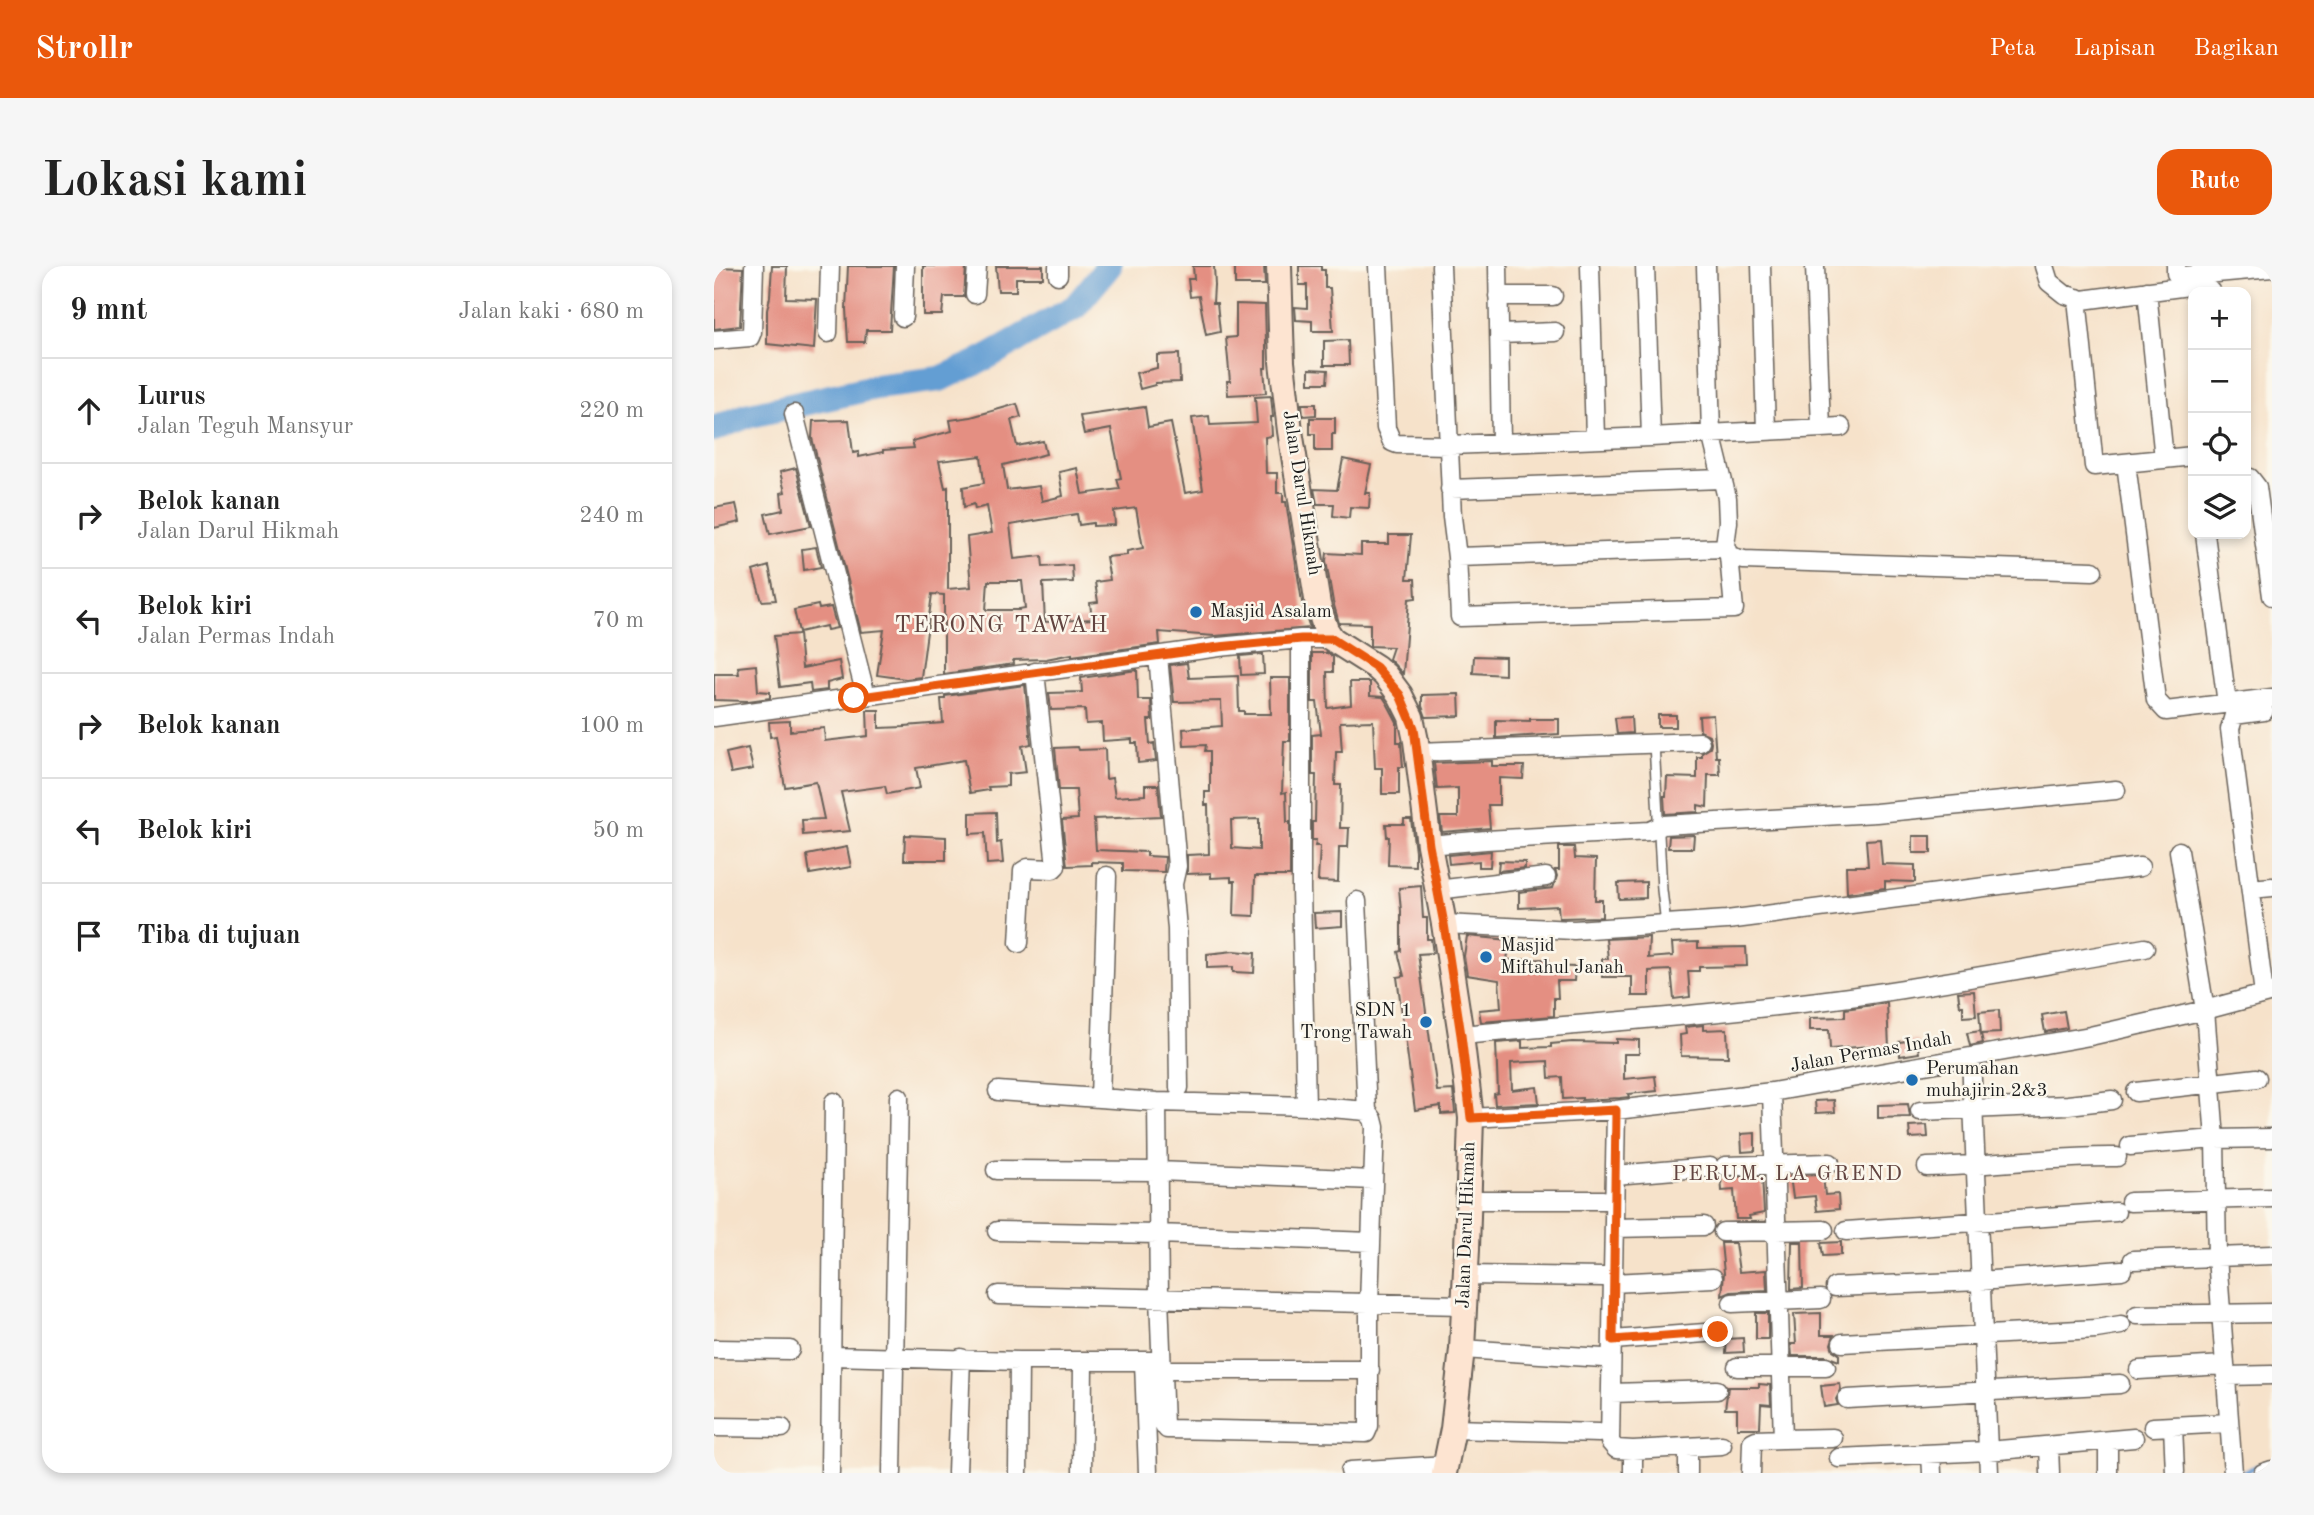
<!DOCTYPE html>
<html lang="id">
<meta charset="utf-8">
<style>
:root{--surface:#fff;--page:#f6f6f6;--text:#222;--muted:#767676;--line:#e0e0e0;--accent:#ea580c}
body{margin:0;font-family:"Old Standard TT",serif;background:var(--page);color:var(--text)}
.controls{position:absolute;right:21px;top:21px;display:grid;overflow:hidden;border-radius:14px;box-shadow:0 4px 10px #0003}
.controls button{width:63px;height:63px;display:grid;place-items:center;padding:0;border:0;border-bottom:2px solid var(--line);background:var(--surface);color:var(--text);font:35px sans-serif}
.stop{position:absolute;width:21px;height:21px;margin:-16px;border:5px solid #ea580c;border-radius:50%;background:#fff}
.stop.end{background:#ea580c;border-color:#fff;box-shadow:0 2px 7px #0008}
.list{margin:0;padding:0;list-style:none}
h2{display:flex;justify-content:space-between;align-items:center;height:91px;margin:0;padding:0 28px;font-size:30px}
h2 small{font-size:23px;font-weight:400;color:var(--muted)}
.list li{display:grid;grid-template-columns:46px 1fr auto;gap:21px;align-items:center;box-sizing:border-box;height:105px;padding:0 28px;border-top:2px solid var(--line)}
.list b{display:block;font-size:26px;white-space:nowrap}
.list p{margin:0;font-size:23px;white-space:nowrap;color:var(--muted)}
.list em{font-size:23px;font-style:normal;color:var(--muted)}
.icon{flex:none;width:38px;height:38px;fill:none;stroke:currentColor;stroke-width:2;stroke-linecap:round;stroke-linejoin:round}
.map{position:relative;flex:none;width:1558px;height:1207px;overflow:hidden;border-radius:21px}
header{display:flex;align-items:center;gap:42px;box-sizing:border-box;height:98px;padding:0 35px;background:var(--accent);color:#fff}
header strong{font-size:33px}
nav{display:flex;gap:38px;margin-inline-start:auto;font-size:24px}
.intro{display:flex;align-items:center;justify-content:space-between;box-sizing:border-box;height:168px;padding:0 42px}
h1{margin:0;font-size:49px}
.button{padding:18px 32px;border-radius:21px;background:var(--accent);color:#fff;font-size:24px;font-weight:700}
main{display:flex;gap:42px;padding:0 42px}
aside{flex:1;background:var(--surface);border-radius:21px;box-shadow:0 4px 10px #0003}
.map>svg:first-child{display:block}
.lines{fill:none;stroke-linecap:round;stroke-linejoin:round}
.stream{stroke:#639ed3;stroke-width:4.5}
.river{stroke:#639ed3;stroke-width:26}
.building{fill:#e48f82;fill-rule:evenodd}
.lane-casing{stroke:#686159;stroke-width:12}
.street-casing{stroke:#686159;stroke-width:21}
.secondary-casing{stroke:#686159;stroke-width:28}
.lane{stroke:#fff;stroke-width:9}
.street{stroke:#fff;stroke-width:18}
.secondary{stroke:#fde4d1;stroke-width:24}
.route{stroke:#ea580c;stroke-width:9}
.poi-dot{fill:#1f6fb2;stroke:#fbf7ec;stroke-width:2.5}
.labels{text-anchor:middle;dominant-baseline:central;stroke-width:5;stroke-linejoin:round;paint-order:stroke}
.street-label{font-size:19px;fill:#1c1c1c;stroke:#fbf7ec}
.poi-label{font-size:19px;fill:#1c1c1c;stroke:#fbf7ec;text-anchor:start}
.neighbourhood-label{font-size:21px;letter-spacing:2px;fill:#624440;stroke:#fbf7ec}
.quarter-label{font-size:23px;letter-spacing:2px;fill:#624440;stroke:#fbf7ec}
</style>
<header>
<strong>Strollr</strong>
<nav><a>Peta</a><a>Lapisan</a><a>Bagikan</a></nav>
</header>
<div class="intro"><h1>Lokasi kami</h1><a class="button">Rute</a></div>
<main>
<aside>
<h2>9 mnt<small>Jalan kaki · 680 m</small></h2>
<ul class="list">
<li><svg class="icon" aria-label="ahead" viewBox="0 0 24 24"><path d="M12 20V5M6 11l6-6 6 6"/></svg><div><b>Lurus</b><p>Jalan Teguh Mansyur</p></div><em>220 m</em></li>
<li><svg class="icon" aria-label="right" viewBox="0 0 24 24"><path d="M7 20v-9h11M14 6l5 5-5 5"/></svg><div><b>Belok kanan</b><p>Jalan Darul Hikmah</p></div><em>240 m</em></li>
<li><svg class="icon" aria-label="left" viewBox="0 0 24 24"><path d="M17 20v-9H6M10 6l-5 5 5 5"/></svg><div><b>Belok kiri</b><p>Jalan Permas Indah</p></div><em>70 m</em></li>
<li><svg class="icon" aria-label="right" viewBox="0 0 24 24"><path d="M7 20v-9h11M14 6l5 5-5 5"/></svg><div><b>Belok kanan</b></div><em>100 m</em></li>
<li><svg class="icon" aria-label="left" viewBox="0 0 24 24"><path d="M17 20v-9H6M10 6l-5 5 5 5"/></svg><div><b>Belok kiri</b></div><em>50 m</em></li>
<li><svg class="icon" aria-label="arrive" viewBox="0 0 24 24"><path d="M6 21V4h12l-3 4 3 4H6"/></svg><div><b>Tiba di tujuan</b></div></li>
</ul>
</aside>
<div class="map">
<svg width="1558" height="1207" viewBox="0 0 1558 1207">
<rect width="100%" height="100%" fill="#fbf7ec"/>
<filter id="ink" filterUnits="userSpaceOnUse"><feTurbulence type="fractalNoise" baseFrequency=".0143" numOctaves="2"/><feDisplacementMap in="SourceGraphic" scale="14" xChannelSelector="R" yChannelSelector="G"/><feConvolveMatrix kernelMatrix="1 2 1 2 8 2 1 2 1" color-interpolation-filters="sRGB"/></filter>
<filter id="wash" filterUnits="userSpaceOnUse"><feTurbulence type="fractalNoise" baseFrequency=".00686" numOctaves="4" result="noise"/><feDisplacementMap in="SourceGraphic" scale="28" xChannelSelector="R" yChannelSelector="G"/><feGaussianBlur stdDeviation="1.57" result="paint"/><feColorMatrix in="noise" values="0 0 0 0 0 0 0 0 0 0 0 0 0 0 0 0 0 1.4 0 .05"/><feComposite in="paint" operator="in"/></filter>
<g filter="url(#wash)">
<rect width="100%" height="100%" fill="#f6e2ca"/>
<g class="lines">
<path class="stream" d="M1526 1207 1547 1199"/>
<path class="river" d="M0 163 32 150 161 121 226 113 264 96 361 41 395 0"/>
</g>
<g id="blocks">
<path class="building" d="M58 0H73L72 32 103 33 100 83 53 78V44L56 31Z
M134 0H180L176 64H152L151 76H134L132 43Z
M209 0H252L250 31H230L228 49H209Z
M282 0H329V12H302V25H284Z
M479 0H500L501 19H500L499 37H503L506 66 492 69 485 30 476 31 474 13H480Z
M521 0H550L551 19H521Z
M585 0H607V4H611V22H616L619 65H598V55L582 54 581 41 593 42V19H585Z
M0 1 29 2 26 60 0 63Z
M522 38 551 39 552 75V102H550L552 127 514 129 513 115H516L512 72 522 71Z
M634 74 635 99H610V75Z
M465 88 466 116 441 117V119L426 123 422 107 443 102V89Z
M595 103 614 104 613 117H595Z
M557 130 559 151H557L558 170 551 171 552 207H563V227H569V236H572L589 342 596 362 501 370 445 366 446 378 358 390V388L332 393 299 394 300 398 230 408V329L218 328 207 411 192 413 163 409 170 364 147 366 98 172 99 155 135 154 139 187 145 186V191L169 186V184L200 182 198 175 238 165 236 154 257 151 303 138 307 151 297 154 303 180 329 175 332 188 289 199 293 224 325 220 328 235 349 230 345 206 363 202 368 228 406 223 403 213 407 212 397 163 370 168 366 150 431 141 434 161 457 157 471 227 489 224 478 152 495 150 496 159 543 157 541 131ZM267 190 270 217 249 221 250 241 260 238 261 243 273 240 278 267 253 271 257 321 234 323V221L231 222 225 195ZM422 242 429 282 413 285V289L392 291 396 314 381 316 384 336 376 337 378 353 331 356 329 317 359 316 358 299 329 301 328 290 300 293 296 259 363 248 365 259 379 257V260L401 259 400 245ZM274 315H308L311 342 305 343V344H272Z
M588 138H602V149L589 150Z
M596 152H621V168H618V185H601V168H596Z
M629 193 657 199 651 227H656L655 242 636 241 635 252 619 250 620 238H603L600 223 623 224Z
M82 202 97 260 56 268 51 248 69 244 67 227 71 226 66 206Z
M22 238 26 256 0 262V242Z
M675 269H697L693 313H701L702 332 695 333 689 408 675 393 679 381 656 380V358L625 357 619 336 612 295 613 287 647 289V278H675Z
M102 281 107 301 90 304 88 283Z
M55 300 62 334 48 335 39 305Z
M104 339 105 343 117 341 123 362 113 364 112 360 85 366 80 344Z
M85 368 88 402 125 395 128 413 113 417V424L97 426 96 417 66 421 60 370Z
M598 387H613L619 391V406H613L614 442 637 439 636 416H656V430L669 431 673 437 683 456V476H687V478L689 501H685V528H668V502H661L659 455 626 456 628 486H622L621 519H627L626 562H635L634 581H625L624 616 604 615 606 580H601L602 574H598V556H601L602 509H598V469L607 468 603 436H598Z
M549 388 550 408 527 409 526 390Z
M760 390 791 391V409L759 407Z
M473 397 475 412 524 410 525 445H530V448H557L556 412H576V475H570L568 527 572 526 573 556H576V610H541L540 650 520 649 521 615H517V611L497 612V607L473 608V589L495 588 494 539H491V526H496V485H491L492 479 470 480 469 463 508 460 507 435 460 436 456 399ZM545 553V584L518 582 517 554Z
M42 399 44 425 56 426V432L34 435 0 434V408H25L24 401Z
M423 404 424 434H437L438 454H434L436 478 440 477 442 495 424 497 423 477H418V473L389 475 388 457 372 458 371 443 337 444 335 427 368 426 367 412Z
M311 419 317 478 308 480 312 506 294 508V520L274 521 275 524 256 527 250 494 202 502 206 522 173 528 171 520 127 526 136 565 89 569 88 554 110 553 102 516 71 521 62 470 56 471 55 456 76 455V465L110 462 111 475 154 470 153 444H165V462L191 461V460L229 457 227 433H231V430Z
M745 428 746 450 712 451 708 440V429Z
M944 449H962V461H944Z
M999 449 1002 491H1005L1006 509H994L993 541 984 539V546L951 548 950 530H952L953 511 983 512V491H988V487L996 482 997 476 995 469 986 465 985 450Z
M917 451 918 467 903 468 901 452Z
M816 453H845V468L782 472V454L816 455Z
M364 481 365 484 391 483 392 513 398 512 401 531 431 529V519H444L447 550 380 553 382 584 433 586V590L451 591 450 606 409 605V597L378 596V599L353 600 348 554 364 553 362 524H345L341 482Z
M34 482 39 503 17 507 12 487Z
M778 495V500H810L809 513 785 512V539H774L776 562 728 566 726 551H744V522L723 523 720 497Z
M282 546 283 577 287 576 289 597 273 598 271 567 256 568V547Z
M690 553H697L701 586V600L674 599 675 571H673L672 558H690Z
M191 569 232 571V594H190Z
M980 569 979 582H954L955 570Z
M1199 570H1217V587H1199Z
M1166 573 1168 598 1201 599V616L1171 615V622L1133 627 1132 600H1154L1152 574Z
M133 581 137 601 96 608 93 589Z
M845 581H860L861 592 882 593 881 634H888V651L845 652 844 640 805 642V626L839 622 843 610 841 604H845Z
M777 585 776 601H765V595L735 598 734 589Z
M785 595 811 596V602L784 605Z
M932 616V632L905 633 904 617Z
M707 620 709 652H713V673H717L719 687 704 688 723 825 739 824 741 847 727 848V840L701 844 683 711 690 710 684 686 687 685V645L685 622Z
M628 646V660L601 662 600 647Z
M753 670 796 674 793 694 835 693V700L861 701 860 715H843L844 732H840V750L767 756 765 744 787 742 785 714 753 709 750 690Z
M935 671 934 692 959 690 958 677 984 676V682L1032 681 1033 700 985 701V705H974L976 731 960 733 957 704 935 705V730H918V711H888V693H894L892 673Z
M520 685 541 687 540 707 519 706V701L493 702V688Z
M1260 725 1262 750 1249 751V740H1246L1244 726Z
M1173 737 1175 782H1158L1157 780 1116 783 1115 764H1096V752L1131 751V743Z
M1285 744 1286 767 1267 768 1269 777 1256 780 1253 767 1266 765 1267 768 1265 746Z
M1350 745 1353 762 1331 766 1328 749Z
M989 759V764L1013 763 1014 791 967 790 966 769 972 768 971 761Z
M902 773 925 774V788H910V813L941 810 943 825 914 828 915 831 906 832 868 834V832L849 833 848 811 835 812 834 795 797 797 798 824 823 821 825 837 781 839 780 828 784 827 782 777 808 775V782L837 781V778L858 776 902 777Z
M1203 774 1205 787 1186 790 1185 776Z
M1120 834 1121 846 1102 847 1101 835Z
M1194 838 1196 851 1164 852V839Z
M1213 859 1214 871 1196 872 1195 860Z
M1041 867V885L1028 886 1027 868Z
M1109 909 1111 929 1124 928 1125 943 1103 945 1101 930 1079 932 1076 910Z
M1048 910 1050 947 1035 950 1036 953H1022L1020 924 1008 925 1007 911Z
M1078 976H1088L1089 1022 1077 1023Z
M1127 976V989L1109 990 1107 977Z
M1007 977H1021L1025 1006 1052 1004 1053 1024 1017 1026 1008 1030 1010 1007Z
M1042 1047H1054V1073H1042Z
M1107 1047V1069H1120L1117 1078 1119 1084 1125 1088V1095L1112 1090H1078L1077 1078H1082L1080 1048Z
M1029 1072 1030 1086 1012 1087 1013 1073Z
M1045 1118 1056 1119 1057 1139 1047 1138 1046 1162H1023V1143H1011L1014 1121H1045Z
M1126 1118 1127 1124 1122 1133 1124 1139 1110 1141 1107 1120Z"/>
</g>
</g>
<g filter="url(#ink)">
<use href="#blocks" fill-opacity="0" stroke="#686159" stroke-width="2"/>
<g class="lines">
<g class="lane-casing">
<path id="lane" d="M940 477 948 624 952 658"/>
</g>
<g class="street-casing">
<path id="street" d="M664 0 672 162 678 176 683 178 736 179 937 171 1127 161
M727 0 738 251 743 291
M784 0 787 176
M876 0 881 172
M931 0 937 171
M992 0 997 167 1013 232 1014 256 1011 279 1015 290 1030 294 1379 305
M1047 0 1052 165
M1101 0 1107 162
M1330 0 1335 16 1350 28 1368 34 1482 19 1492 21 1497 26
M1462 0V7L1469 10 1558 2
M344 9V0
M1433 25 1450 193
M261 28 263 0
M784 30H839
M1363 32 1380 200 1479 190
M189 51 191 0
M114 67 116 0
M786 68 841 66
M0 74 36 71 38 66 40 0
M80 148 152 430
M1412 197 1442 434 1452 445 1558 432
M1532 212H1536L1543 221 1558 330
M736 223 1007 213
M1491 268 1513 438
M1012 282 743 291 746 351 1020 343 1015 290
M587 373V623L592 840
M444 390 463 600 459 618 463 663 465 822
M1550 445 1520 449 1516 463 1550 728
M0 451 505 381 587 373H618
M703 486 986 476
M715 579 772 574 936 565 949 559 1162 547 1402 524
M1465 585 1491 744 1501 873 1503 991 1519 1207
M1537 623 1558 621
M723 624 832 611
M643 635 653 845
M730 658 860 664 1013 654 1426 601
M305 677 309 605 314 602 339 603 342 600 321 406
M747 769C879 757 1012 748 1143 730 1240 716 1335 698 1431 682
M1257 791 1275 1207
M284 825 443 836 592 840 653 845 659 853 661 861 655 1038V1160L652 1167 453 1163 450 1159 445 1031 443 836
M1058 826 1069 1173 1119 1172
M1422 826 1543 812
M386 832 393 610
M902 844 896 1176 902 1183 919 1184 1008 1179
M1206 845 1354 839 1398 834
M757 852 902 844 1058 826 1376 770 1491 744 1558 726
M1416 880 1501 873 1558 872
M1011 900 1116 897
M1213 901C1276 900 1340 890 1403 891
M282 904 444 905 659 914
M901 909 996 901
M754 934H889
M1416 936 1558 932
M900 962 990 960
M283 965 444 968 657 976
M1132 965 1402 946
M1009 966 1110 964
M1419 994 1558 989
M751 1009 890 1011
M898 1017 999 1012
M1121 1021 1266 1015 1408 1004
M284 1029 750 1039
M1018 1037 1107 1033
M1423 1049 1558 1047
M899 1074 1004 1066
M1128 1077 1382 1063 1407 1059
M0 1083 76 1084
M748 1083 889 1092
M118 1090 305 1095H447
M430 1096 434 1207
M1023 1101H1112
M447 1104H656
M1425 1104 1510 1099
M1512 1110 1558 1109
M897 1127 1003 1124
M1133 1133 1406 1118
M1459 1160 1461 1206
M0 1161 68 1162
M1439 1161 1515 1157
M739 1163 885 1167
M1394 1176V1207
M1335 1180 1336 1207
M919 1184V1207
M1217 1188 1218 1207
M1125 1192 1274 1185 1420 1172
M636 1205 732 1199
M116 1207 120 836
M178 1207 185 831
M243 1207 247 1092
M304 1207 305 1095
M368 1207 369 1096
M974 1207V1182
M1037 1207 1038 1176 1042 1174 1069 1173
M1549 1207 1558 1204"/>
</g>
<g class="secondary-casing">
<path id="secondary" d="M565 0 568 96 576 165 604 339 612 364 618 373 662 401 671 409 686 429 697 451 702 475 715 579 730 658 747 769 757 852 753 983 748 1083 739 1163 730 1207"/>
</g>
<use href="#lane" class="lane"/>
<use href="#street" class="street"/>
<use href="#secondary" class="secondary"/>
</g>
</g>
<g class="lines" filter="url(#ink)">
<path class="route" d="M140 432 505 381 587 373H618L662 401 686 429 700 462 715 579 730 658 747 769 757 852 902 844 899 1074 1004 1066"/>
</g>
<g class="poi-dot">
<circle cx="482" cy="346" r="7"/>
<circle cx="772" cy="691" r="7"/>
<circle cx="712" cy="756" r="7"/>
<circle cx="1198" cy="814" r="7"/>
</g>
<g class="labels">
<g class="street-label">
<text transform="translate(587 227) rotate(81)">Jalan Darul Hikmah</text>
<text transform="translate(1157 787) rotate(-10)">Jalan Permas Indah</text>
<text transform="translate(753 959) rotate(-88)">Jalan Darul Hikmah</text>
</g>
<g class="poi-label">
<text x="496" y="346">Masjid Asalam</text>
<text x="786" y="680">Masjid<tspan x="786" dy="22">Miftahul Janah</tspan></text>
<text x="698" y="745" text-anchor="end">SDN 1<tspan x="698" dy="22">Trong Tawah</tspan></text>
<text x="1212" y="803">Perumahan<tspan x="1212" dy="22">muhajirin 2&amp;3</tspan></text>
</g>
<g class="neighbourhood-label">
<text x="1074" y="908">PERUM. LA GREND</text>
</g>
<g class="quarter-label">
<text x="288" y="359">TERONG TAWAH</text>
</g>
</g>
</svg>
<div class="controls">
<button>+</button>
<button>−</button>
<button><svg class="icon" aria-label="locate" viewBox="0 0 24 24"><circle cx="12" cy="12" r="6"/><path d="M12 2v4M12 18v4M2 12h4M18 12h4"/></svg></button>
<button><svg class="icon" aria-label="layers" viewBox="0 0 24 24"><path d="M12 4l9 5-9 5-9-5zM3 14l9 5 9-5"/></svg></button>
</div>
<div class="stop" style="left:140px;top:432px"></div>
<div class="stop end" style="left:1004px;top:1066px"></div>
</div>
</main>
